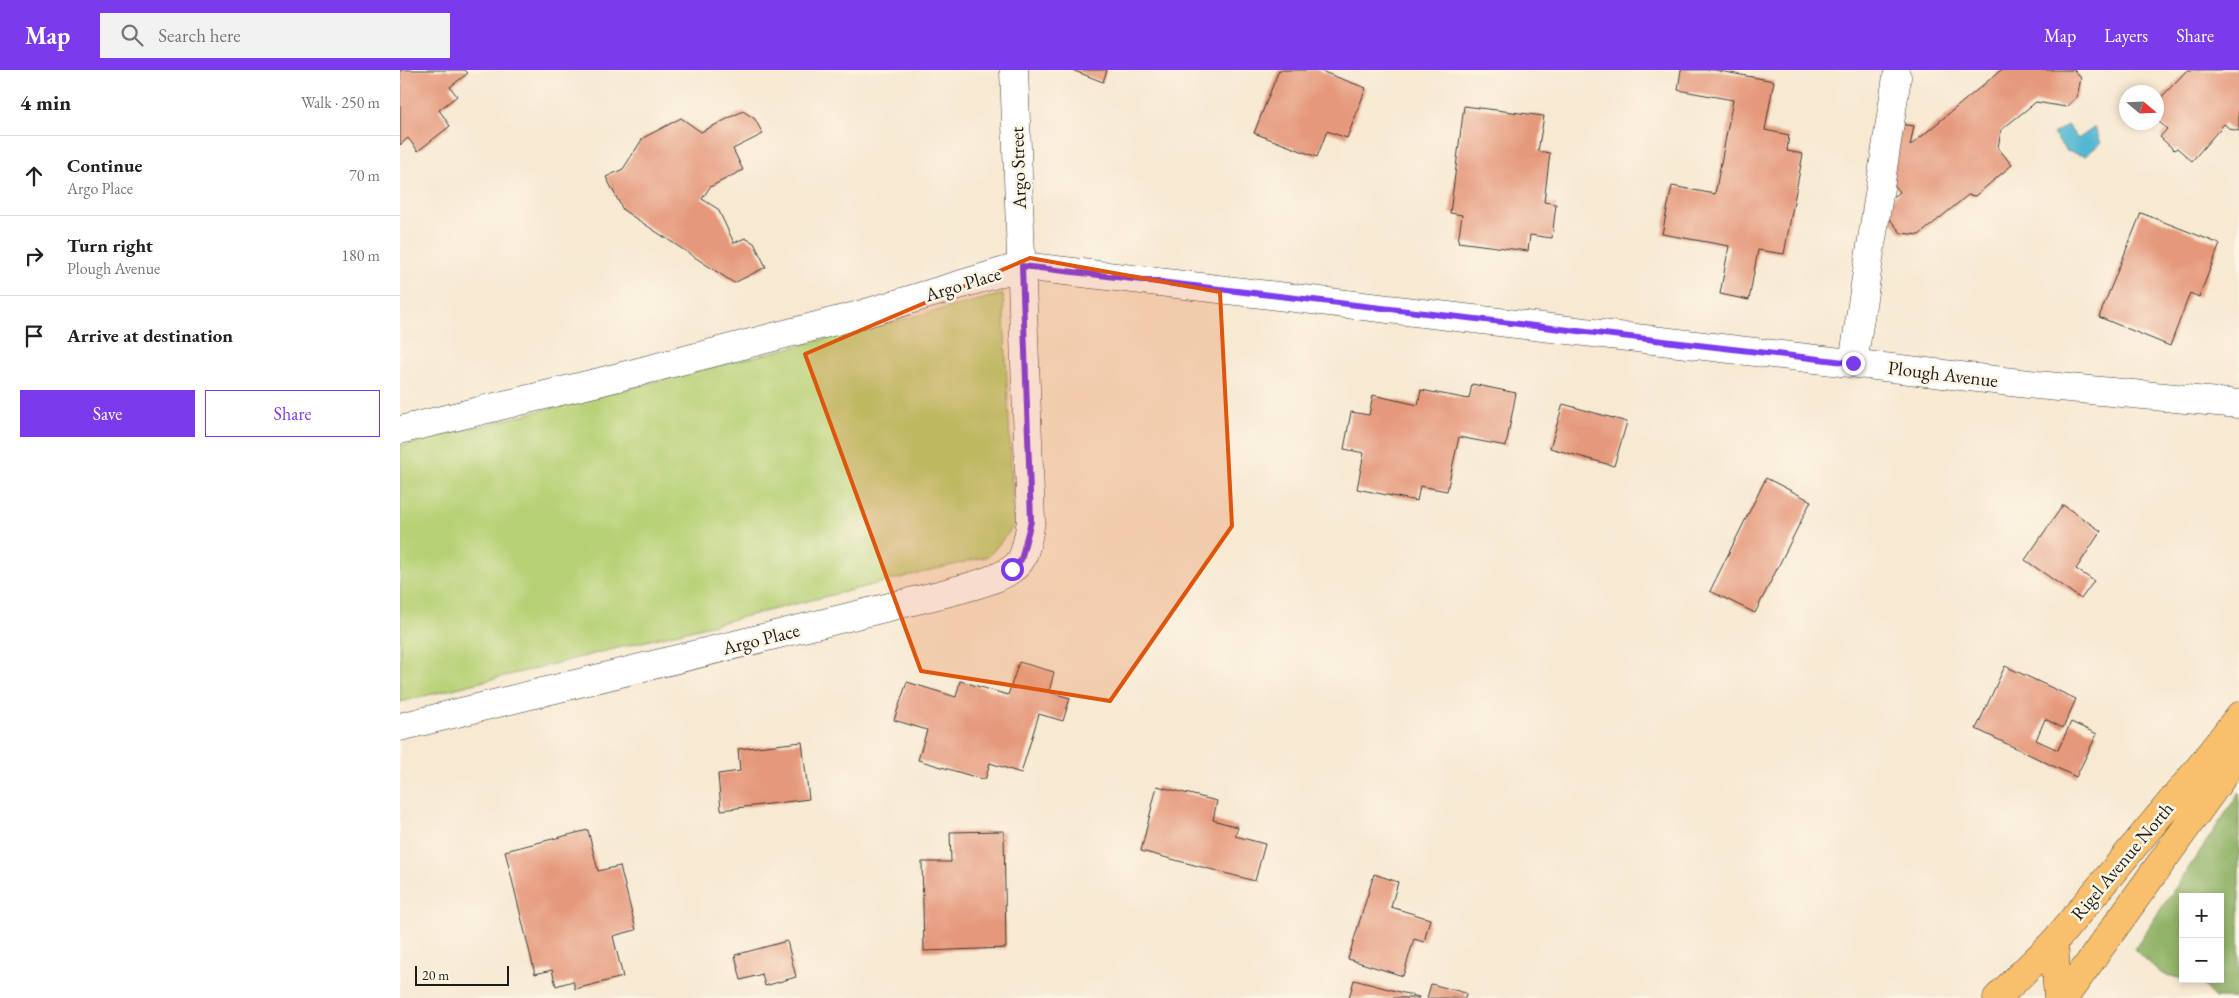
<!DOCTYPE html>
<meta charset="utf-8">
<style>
:root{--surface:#fff;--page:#f2f2f2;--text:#202124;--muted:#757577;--line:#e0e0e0;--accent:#7c3aed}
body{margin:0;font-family:"EB Garamond",serif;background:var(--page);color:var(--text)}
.controls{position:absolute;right:15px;bottom:15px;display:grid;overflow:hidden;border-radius:0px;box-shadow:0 2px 8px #0003}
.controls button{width:45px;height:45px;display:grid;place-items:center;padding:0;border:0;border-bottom:1px solid var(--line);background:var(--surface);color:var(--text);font:25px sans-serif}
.compass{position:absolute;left:1719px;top:15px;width:45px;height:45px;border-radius:50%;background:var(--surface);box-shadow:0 2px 8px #0003;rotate:109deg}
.scale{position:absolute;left:15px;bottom:12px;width:94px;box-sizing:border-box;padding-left:5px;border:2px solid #1c1c1c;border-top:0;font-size:14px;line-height:18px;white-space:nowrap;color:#1c1c1c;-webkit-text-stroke:4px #fcf5e5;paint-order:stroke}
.stop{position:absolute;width:15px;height:15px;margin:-11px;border:4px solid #7c3aed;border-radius:50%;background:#fff}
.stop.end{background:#7c3aed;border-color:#fff;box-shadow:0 1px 5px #0008}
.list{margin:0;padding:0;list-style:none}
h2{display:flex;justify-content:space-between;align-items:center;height:65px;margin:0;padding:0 20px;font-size:21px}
h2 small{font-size:16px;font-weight:400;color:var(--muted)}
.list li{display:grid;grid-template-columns:32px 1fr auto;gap:15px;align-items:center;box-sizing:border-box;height:80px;padding:0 20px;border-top:1px solid var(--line)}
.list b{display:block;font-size:19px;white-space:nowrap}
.list p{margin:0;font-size:16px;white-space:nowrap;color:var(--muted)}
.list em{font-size:16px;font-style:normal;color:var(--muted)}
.actions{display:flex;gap:10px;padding:15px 20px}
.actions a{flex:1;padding:11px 0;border:1px solid var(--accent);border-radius:0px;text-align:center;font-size:18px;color:var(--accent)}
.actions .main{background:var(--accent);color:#fff}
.icon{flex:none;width:28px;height:28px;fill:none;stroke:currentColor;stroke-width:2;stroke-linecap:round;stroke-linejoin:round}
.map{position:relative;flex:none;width:1839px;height:928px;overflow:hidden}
header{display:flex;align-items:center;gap:30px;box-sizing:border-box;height:70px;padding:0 25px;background:var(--accent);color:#fff}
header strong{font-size:24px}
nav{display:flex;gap:28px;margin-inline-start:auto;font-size:18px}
.search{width:350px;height:45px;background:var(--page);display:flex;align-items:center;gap:12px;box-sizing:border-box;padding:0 18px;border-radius:0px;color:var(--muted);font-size:19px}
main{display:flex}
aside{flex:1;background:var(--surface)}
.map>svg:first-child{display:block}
.green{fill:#b7d176;stroke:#6a7649}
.forest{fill:#91b367;stroke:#566842}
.water{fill:#52b8d1;stroke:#376a76}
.building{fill:#e5987a}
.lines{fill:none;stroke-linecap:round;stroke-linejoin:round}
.minor-casing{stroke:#3d3b37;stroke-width:29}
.major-casing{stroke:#3d3b37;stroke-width:29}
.minor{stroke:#fff;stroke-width:28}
.major{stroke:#f8bf6c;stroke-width:28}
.route{stroke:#7c3aed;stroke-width:6}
.marked{fill:#de560d;fill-opacity:0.2;stroke:#de560d;stroke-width:4;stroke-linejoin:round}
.labels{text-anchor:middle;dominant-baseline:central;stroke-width:5;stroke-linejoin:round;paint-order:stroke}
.street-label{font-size:19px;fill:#1c1c1c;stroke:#fcf5e5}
</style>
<header>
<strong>Map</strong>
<div class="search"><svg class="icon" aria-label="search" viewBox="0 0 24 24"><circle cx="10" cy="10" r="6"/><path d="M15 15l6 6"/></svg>Search here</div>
<nav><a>Map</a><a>Layers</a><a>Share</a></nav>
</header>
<main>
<aside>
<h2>4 min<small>Walk · 250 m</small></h2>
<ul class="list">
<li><svg class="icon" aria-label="ahead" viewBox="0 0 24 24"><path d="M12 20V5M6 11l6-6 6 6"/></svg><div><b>Continue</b><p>Argo Place</p></div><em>70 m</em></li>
<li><svg class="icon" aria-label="right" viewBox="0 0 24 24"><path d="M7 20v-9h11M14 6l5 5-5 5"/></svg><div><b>Turn right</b><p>Plough Avenue</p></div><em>180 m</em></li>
<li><svg class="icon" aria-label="arrive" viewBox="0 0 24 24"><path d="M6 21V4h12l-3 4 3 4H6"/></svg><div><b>Arrive at destination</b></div></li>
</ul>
<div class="actions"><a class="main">Save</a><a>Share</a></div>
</aside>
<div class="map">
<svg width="1839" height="928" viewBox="0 0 1839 928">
<rect width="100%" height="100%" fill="#fcf5e5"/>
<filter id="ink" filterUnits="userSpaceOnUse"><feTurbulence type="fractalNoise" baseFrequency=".02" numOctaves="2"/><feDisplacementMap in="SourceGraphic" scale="10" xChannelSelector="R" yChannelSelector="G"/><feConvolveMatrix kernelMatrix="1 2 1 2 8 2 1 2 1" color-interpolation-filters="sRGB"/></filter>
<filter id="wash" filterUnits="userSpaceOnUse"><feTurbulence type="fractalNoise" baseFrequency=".0096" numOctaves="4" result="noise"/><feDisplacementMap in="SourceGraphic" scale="20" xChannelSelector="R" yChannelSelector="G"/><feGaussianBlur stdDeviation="1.12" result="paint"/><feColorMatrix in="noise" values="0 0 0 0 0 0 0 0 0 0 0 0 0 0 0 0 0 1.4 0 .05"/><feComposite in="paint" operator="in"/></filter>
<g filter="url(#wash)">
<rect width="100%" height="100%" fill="#f7e9d2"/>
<path class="green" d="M603 224 614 456 589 486 0 632V376Z"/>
<path class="forest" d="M1839 723V928H1815L1800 913 1785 909H1820V827H1783V909L1762 904 1734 879Z"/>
<path class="water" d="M1667 55 1678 69 1695 57 1701 73 1685 86 1666 81 1653 64Z"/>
<g id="blocks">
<path class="building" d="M0 0H65L68 3 50 17 57 26 39 40 50 56 18 81 8 68 0 75Z
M672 0H707L703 12Z
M879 0H918L966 18 947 68 927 61 917 87 854 63Z
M1281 0H1314L1374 11 1365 60 1389 65 1387 81 1403 84 1384 184 1358 180 1349 230 1320 224 1329 176 1262 164 1272 116 1315 124 1333 30 1278 20Z
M1601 0H1674L1681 8 1677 27 1666 37 1636 32 1601 60 1598 78 1612 95 1575 126 1568 125 1519 165 1501 163 1481 138 1500 122 1485 103 1493 53 1514 56 1510 76Z
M1787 0H1839V61L1830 59 1824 54 1792 91 1777 78 1774 80 1760 67 1767 59 1756 49V33Z
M1064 36 1144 46 1138 81 1150 83 1144 132 1156 134 1152 168 1130 165 1128 181 1058 172 1062 145 1050 143Z
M343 41 355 49 363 64 333 79 343 100 310 117 302 129 318 139 334 173 345 168 354 173 366 197 334 213 223 140 206 107 223 99 243 68 281 48 301 62Z
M1741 143 1820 174 1799 227 1790 223 1770 276 1699 247Z
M1072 314 1116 323 1106 376 1059 367 1047 421 1020 416 1017 431 957 419 964 383 944 379 951 342 969 345 973 325 1018 335 1021 320 1069 329Z
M1163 334 1227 352 1214 396 1150 378Z
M1366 408 1411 431 1355 543 1310 521Z
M1663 435 1701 461 1676 499 1694 511 1681 529 1625 490Z
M619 592 654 602 649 622 670 628 663 651 639 644 621 703 590 693 585 710 518 690 527 660 494 650 507 612 556 627 560 611 608 625Z
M1605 596 1676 629 1663 658 1645 649 1636 670 1658 680 1671 652 1697 664 1676 707 1576 659Z
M402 672 409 729 321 740 318 704 340 701 338 679Z
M757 716 817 731 813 750 838 757 835 766 865 774 855 811 741 781Z
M188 760 198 801 220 796 236 860 213 866 223 907 175 919 173 911 156 916 152 900 135 904 105 781Z
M604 761 606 878 524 881 522 792H551L550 762Z
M974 804 998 812 991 837 1030 849 1024 872 1014 869 1003 906 948 889Z
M387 871 396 907 365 916 362 904 341 910 335 885Z
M954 910 1019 927V928H949Z
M1031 914 1066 923 1065 928H1027Z"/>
</g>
</g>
<g filter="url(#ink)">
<use href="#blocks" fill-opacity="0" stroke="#3d3b37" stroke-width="1"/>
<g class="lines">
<g class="minor-casing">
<path id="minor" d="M1453 293 1497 7
M0 360 199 312 463 244 622 196 1637 315 1839 334
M0 657 542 524C563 518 612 509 622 488 627 477 629 463 631 451L614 0"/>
</g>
<g class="major-casing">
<path id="major" d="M1654 872 1658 928
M1597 928 1654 872 1795 703 1839 646
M1664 928 1839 684"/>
</g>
<use href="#minor" class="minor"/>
<use href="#major" class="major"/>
</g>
</g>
<g class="lines" filter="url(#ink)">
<path class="route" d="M612 499 621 490 631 451 622 196 1453 293"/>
</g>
<path class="marked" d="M630 188 820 222 832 456 710 631 521 601 405 284Z"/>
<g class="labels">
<g class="street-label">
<text transform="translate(618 98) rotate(-92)">Argo Street</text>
<text transform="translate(563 214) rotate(-17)">Argo Place</text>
<text transform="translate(1543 304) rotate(7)">Plough Avenue</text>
<text transform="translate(361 569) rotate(-14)">Argo Place</text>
<text transform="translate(1722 791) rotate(-50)">Rigel Avenue North</text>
</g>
</g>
</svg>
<div class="controls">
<button>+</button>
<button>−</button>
</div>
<svg class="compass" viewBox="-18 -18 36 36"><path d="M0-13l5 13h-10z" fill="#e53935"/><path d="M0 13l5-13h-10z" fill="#757577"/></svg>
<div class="scale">20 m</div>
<div class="stop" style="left:612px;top:499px"></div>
<div class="stop end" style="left:1453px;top:293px"></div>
</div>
</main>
